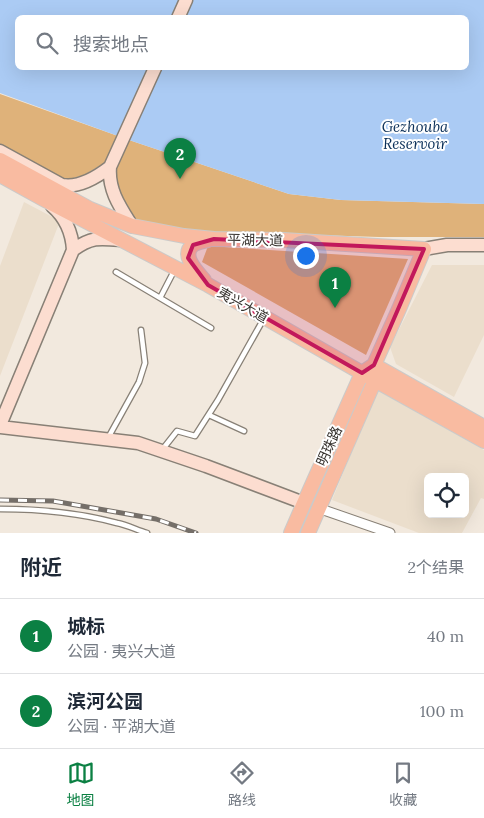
<!DOCTYPE html>
<html lang="zh">
<meta charset="utf-8">
<style>
:root{--surface:#fff;--page:#f6f6f7;--text:#1f2937;--muted:#747a83;--line:#e0e1e3;--accent:#0b8043}
body{margin:0;font-family:Lora,"Noto Sans SC",serif;background:var(--page);color:var(--text)}
.controls{position:absolute;right:15px;bottom:15px;display:grid;overflow:hidden;border-radius:8px;box-shadow:0 5px 20px #0002}
.controls button{width:45px;height:45px;display:grid;place-items:center;padding:0;border:0;border-bottom:1px solid var(--line);background:var(--surface);color:var(--text);font:25px sans-serif}
.you{position:absolute;left:305px;top:255px;width:18px;height:18px;margin:-12px;border:4px solid #fff;border-radius:50%;background:#1a73e8;box-shadow:0 0 0 8px #1a73e833}
.badge{display:grid;place-items:center;width:32px;height:32px;border-radius:50%;background:var(--accent);color:#fff;font-size:16px;font-weight:700}
.pin{position:absolute;translate:-50% -41px;filter:drop-shadow(0 1px 2px #0008)}
.pin::after{content:'';position:absolute;top:26px;width:18px;height:15px;background:inherit;clip-path:polygon(0 0,100% 0,50% 100%)}
.list{margin:0;padding:0;list-style:none}
h2{display:flex;justify-content:space-between;align-items:center;height:65px;margin:0;padding:0 20px;font-size:21px}
h2 small{font-size:16px;font-weight:400;color:var(--muted)}
.list li{display:grid;grid-template-columns:32px 1fr auto;gap:15px;align-items:center;box-sizing:border-box;height:75px;padding:0 20px;border-top:1px solid var(--line)}
.list b{display:block;font-size:19px;white-space:nowrap}
.list p{margin:0;font-size:16px;white-space:nowrap;color:var(--muted)}
.list em{font-size:16px;font-style:normal;color:var(--muted)}
.icon{flex:none;width:28px;height:28px;fill:none;stroke:currentColor;stroke-width:2;stroke-linecap:round;stroke-linejoin:round}
.map{position:relative;flex:none;width:484px;height:533px;overflow:hidden}
.search{position:absolute;background:var(--surface);box-shadow:0 5px 20px #0002;left:15px;right:15px;top:15px;height:55px;display:flex;align-items:center;gap:12px;box-sizing:border-box;padding:0 18px;border-radius:8px;color:var(--muted);font-size:19px}
.sheet{height:215px;background:var(--surface)}
nav{display:flex;justify-content:space-around;align-items:center;box-sizing:border-box;height:70px;border-top:1px solid var(--line);background:var(--surface);font-size:14px;color:var(--muted)}
nav a{display:grid;justify-items:center;gap:2px}
nav .on{color:var(--accent)}
.map>svg:first-child{display:block}
.built{fill:#ebdecc;fill-rule:evenodd}
.green{fill:#dfb27a}
.water{fill:#abcbf4;fill-rule:evenodd}
.lines{fill:none;stroke-linecap:round;stroke-linejoin:round}
.lane-casing{stroke:#888076;stroke-width:7}
.street-casing{stroke:#888076;stroke-width:11}
.secondary-casing{stroke:#888076;stroke-width:15}
.primary-casing{stroke:#cbcac9;stroke-width:16}
.lane{stroke:#fff;stroke-width:4.5}
.street{stroke:#fff;stroke-width:9}
.secondary{stroke:#fcddd0;stroke-width:12}
.primary{stroke:#f9bba1;stroke-width:14}
.rail-casing{stroke:#756f69;stroke-width:5}
.rail{stroke:#fff;stroke-width:3;stroke-dasharray:9;stroke-linecap:butt}
.marked{fill:#c2185b;fill-opacity:0.2;stroke:#c2185b;stroke-width:4;stroke-linejoin:round}
.labels{text-anchor:middle;dominant-baseline:central;stroke-width:4;stroke-linejoin:round;paint-order:stroke}
.street-label{font-size:14px;fill:#36322e;stroke:#fff}
.water-label{font-size:15px;font-style:italic;fill:#0a2f58;stroke:#fff}
</style>
<div class="map">
<svg width="484" height="533" viewBox="0 0 484 533">
<rect width="100%" height="100%" fill="#f2e9de"/>
<path class="built" d="M24 202 60 221 0 376V266Z
M432 265H484V335L454 397 396 364 390 347Z
M377 390 484 450V499L481 498 462 533H419L332 500ZM428 477H465V514H428Z"/>
<path class="green" d="M0 94 118 136 106 162 84 175 59 182 0 149Z
M129 140 289 194 341 200 484 204V237H379L191 231 134 219 116 191 117 167Z
M208 246 408 259 366 355 202 262Z"/>
<path class="water" d="M0 0H484V204L341 200 289 194 129 140 0 93ZM18 18H466V68H18Z"/>
<g class="lines">
<g class="lane-casing">
<path id="lane" d="M116 272 211 328
M160 298 175 269
M209 415 244 431
M108 438 139 382 145 363 141 330
M162 450 177 431 195 436 218 400 263 320
M0 509C39 509 80 513 117 523 127 525 137 530 147 533"/>
</g>
<g class="street-casing">
<path id="street" d="M318 508 390 533"/>
</g>
<g class="secondary-casing">
<path id="secondary" d="M178 18 186 0
M0 151 62 185C78 188 97 177 110 167
M132 226C120 207 108 190 110 167L155 68
M424 249 447 245H484
M73 250C91 237 99 238 120 240
M0 425 73 250C72 232 66 218 52 206
M0 427 138 443 206 466 304 503"/>
</g>
<g class="primary-casing">
<path id="primary" d="M0 160 90 209 132 226 153 230 184 236 214 239 283 240 424 249 399 309 374 365 362 373 304 503 291 533
M0 175 47 201 208 285 362 373 484 441
M204 280C197 272 180 255 193 245 197 242 204 241 208 240
M374 365 484 427
M308 533 375 380 374 373"/>
</g>
<use href="#lane" class="lane"/>
<use href="#street" class="street"/>
<use href="#secondary" class="secondary"/>
<use href="#primary" class="primary"/>
<g class="rail-casing">
<path id="rail" d="M0 500 53 501 156 519 196 533"/>
</g>
<use href="#rail" class="rail"/>
</g>
<path class="marked" d="M214 239 424 249 374 365 362 373 208 285 188 258 193 245Z"/>
<g class="labels">
<g class="street-label">
<text transform="translate(255 240) rotate(1)">平湖大道</text>
<text transform="translate(243 305) rotate(30)">夷兴大道</text>
<text transform="translate(329 446) rotate(-66)">明珠路</text>
</g>
<g class="water-label">
<text x="415" y="126">Gezhouba<tspan x="415" dy="17">Reservoir</tspan></text>
</g>
</g>
</svg>
<div class="controls">
<button><svg class="icon" aria-label="locate" viewBox="0 0 24 24"><circle cx="12" cy="12" r="6"/><path d="M12 2v4M12 18v4M2 12h4M18 12h4"/></svg></button>
</div>
<div class="you"></div>
<div class="pin badge" style="left:335px;top:308px">1</div>
<div class="pin badge" style="left:180px;top:179px">2</div>
<div class="search"><svg class="icon" aria-label="search" viewBox="0 0 24 24"><circle cx="10" cy="10" r="6"/><path d="M15 15l6 6"/></svg>搜索地点</div>
</div>
<section class="sheet">
<h2>附近<small>2个结果</small></h2>
<ul class="list">
<li><span class="badge">1</span><div><b>城标</b><p>公园 · 夷兴大道</p></div><em>40 m</em></li>
<li><span class="badge">2</span><div><b>滨河公园</b><p>公园 · 平湖大道</p></div><em>100 m</em></li>
</ul>
</section>
<nav>
<a class="on"><svg class="icon" aria-label="map" viewBox="0 0 24 24"><path d="M3 6l6-2 6 2 6-2v14l-6 2-6-2-6 2zM9 4v14M15 6v14"/></svg>地图</a>
<a><svg class="icon" aria-label="directions" viewBox="0 0 24 24"><path d="M12 3l9 9-9 9-9-9zM9 14v-3h6M13 9l2 2-2 2"/></svg>路线</a>
<a><svg class="icon" aria-label="saved" viewBox="0 0 24 24"><path d="M7 4h10v16l-5-4-5 4z"/></svg>收藏</a>
</nav>
